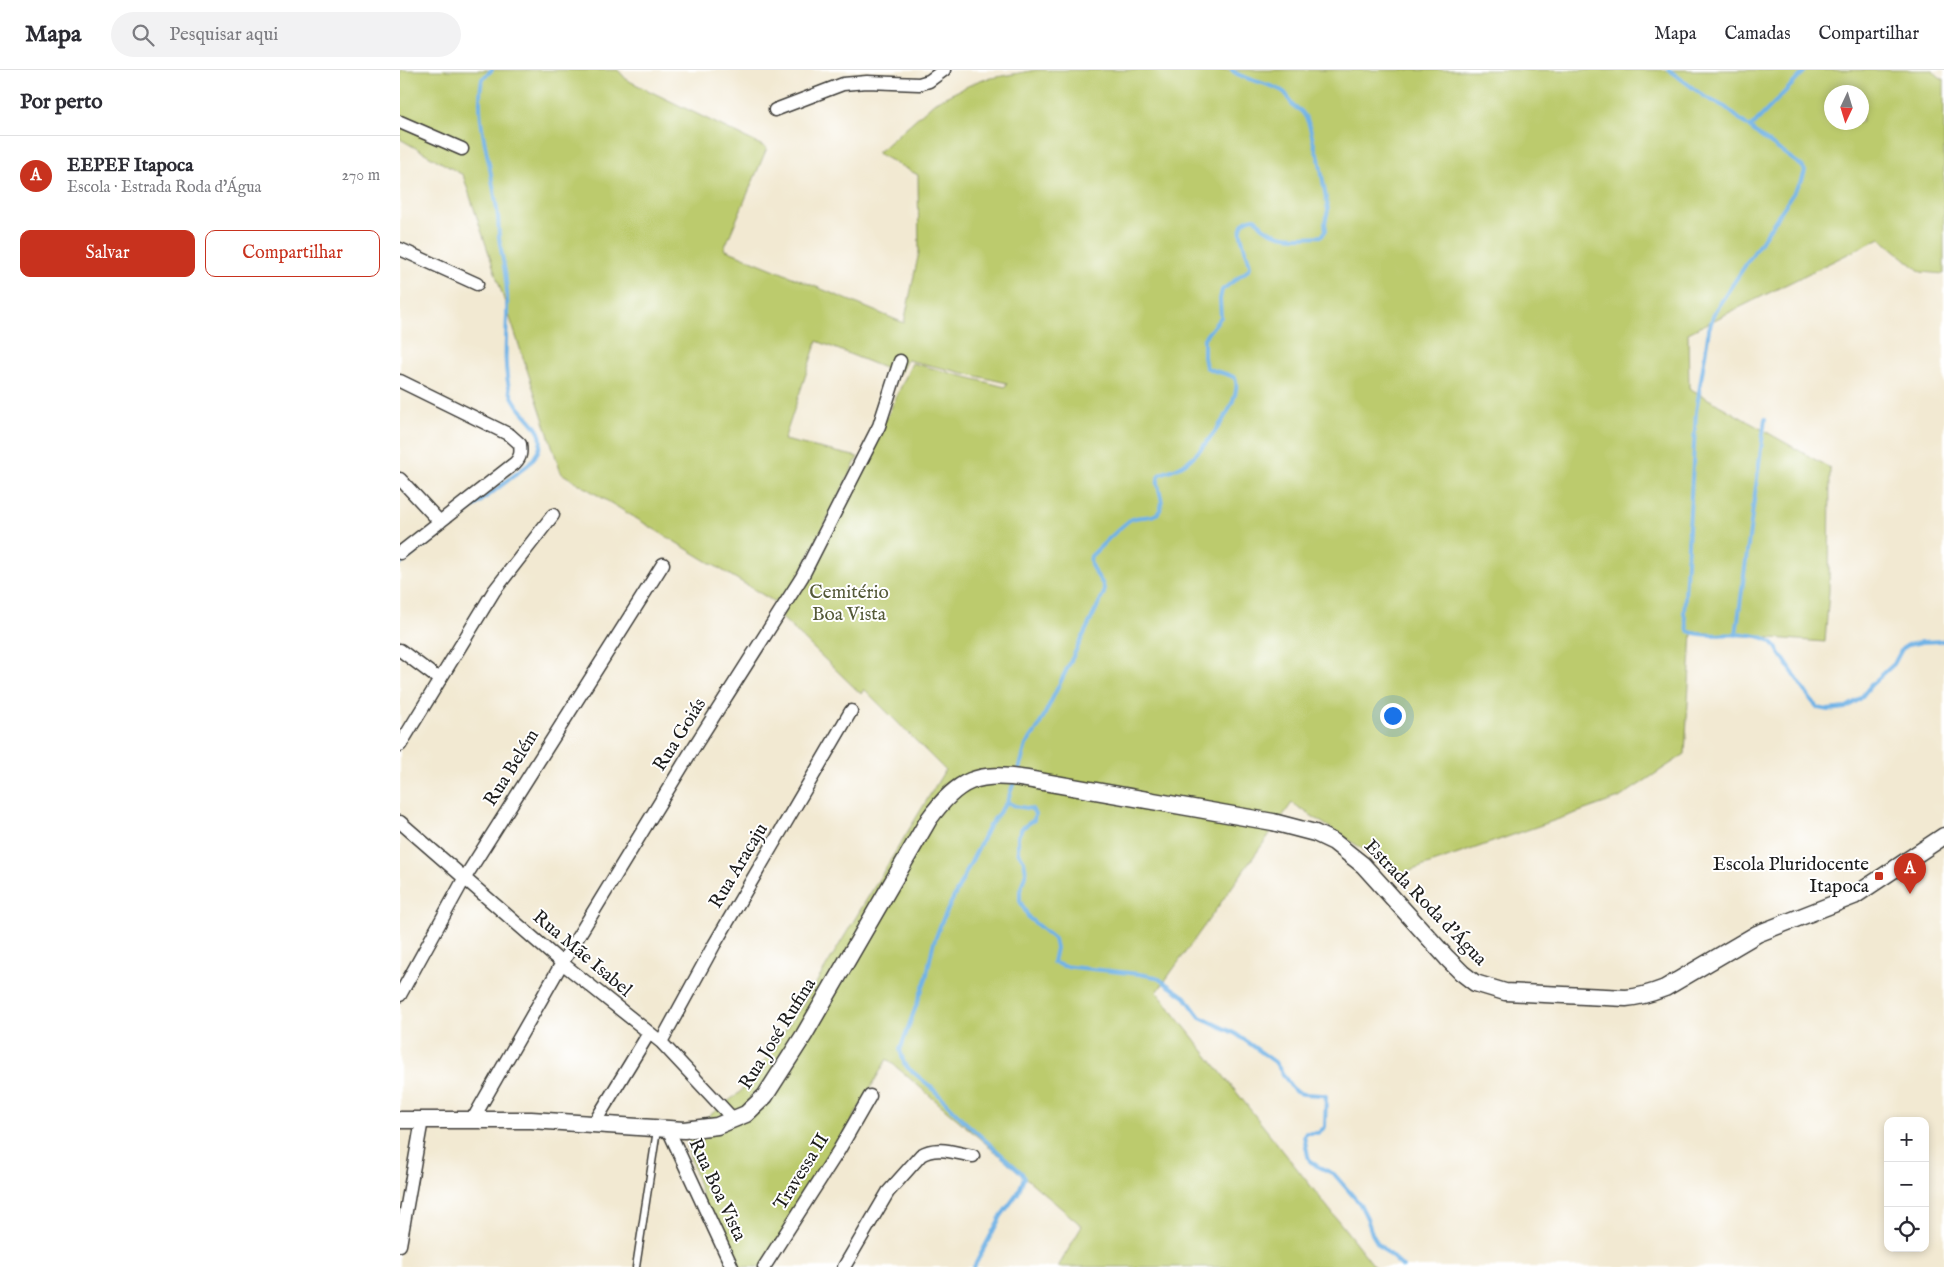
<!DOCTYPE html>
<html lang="pt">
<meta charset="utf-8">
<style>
:root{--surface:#fff;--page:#f2f2f3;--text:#2b2b33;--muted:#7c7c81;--line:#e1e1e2;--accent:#c8321e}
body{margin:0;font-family:"IM FELL English",serif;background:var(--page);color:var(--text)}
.controls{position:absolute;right:15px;bottom:15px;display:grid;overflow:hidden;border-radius:10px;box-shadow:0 2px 8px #0003}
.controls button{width:45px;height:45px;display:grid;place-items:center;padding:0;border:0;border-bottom:1px solid var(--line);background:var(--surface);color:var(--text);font:25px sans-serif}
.compass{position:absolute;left:1424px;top:15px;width:45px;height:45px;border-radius:50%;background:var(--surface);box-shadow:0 2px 8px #0003;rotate:184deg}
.you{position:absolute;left:992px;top:645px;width:18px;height:18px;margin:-12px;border:4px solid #fff;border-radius:50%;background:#1a73e8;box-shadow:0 0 0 8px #1a73e833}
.badge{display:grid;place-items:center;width:32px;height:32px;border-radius:50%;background:var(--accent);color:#fff;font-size:16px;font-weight:700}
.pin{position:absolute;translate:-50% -41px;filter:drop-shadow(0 1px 2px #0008)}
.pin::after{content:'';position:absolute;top:26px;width:18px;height:15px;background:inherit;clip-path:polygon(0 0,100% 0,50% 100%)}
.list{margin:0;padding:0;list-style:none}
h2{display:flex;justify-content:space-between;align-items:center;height:65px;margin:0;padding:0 20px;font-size:21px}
h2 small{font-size:16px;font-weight:400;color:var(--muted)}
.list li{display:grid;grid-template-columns:32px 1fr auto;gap:15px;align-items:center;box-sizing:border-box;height:80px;padding:0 20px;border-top:1px solid var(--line)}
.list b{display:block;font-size:19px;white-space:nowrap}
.list p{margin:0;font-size:16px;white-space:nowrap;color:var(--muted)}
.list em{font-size:16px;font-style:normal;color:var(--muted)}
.actions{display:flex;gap:10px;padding:15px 20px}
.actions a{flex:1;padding:11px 0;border:1px solid var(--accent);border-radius:10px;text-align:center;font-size:18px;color:var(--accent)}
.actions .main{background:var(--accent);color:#fff}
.icon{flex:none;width:28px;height:28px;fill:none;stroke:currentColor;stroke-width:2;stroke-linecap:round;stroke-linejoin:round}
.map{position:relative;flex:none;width:1544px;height:1197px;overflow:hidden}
header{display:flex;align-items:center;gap:30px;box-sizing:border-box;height:70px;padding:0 25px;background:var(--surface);border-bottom:1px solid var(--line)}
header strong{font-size:24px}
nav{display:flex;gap:28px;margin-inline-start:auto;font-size:18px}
.search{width:350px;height:45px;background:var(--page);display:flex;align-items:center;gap:12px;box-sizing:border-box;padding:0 18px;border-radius:28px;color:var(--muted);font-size:19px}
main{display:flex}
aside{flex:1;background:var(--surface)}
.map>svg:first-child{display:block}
.green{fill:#bccb6d;stroke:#6c7444;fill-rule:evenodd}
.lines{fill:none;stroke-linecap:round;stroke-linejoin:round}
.stream{stroke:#71b3e6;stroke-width:4}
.service-casing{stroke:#3c3b37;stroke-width:9}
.minor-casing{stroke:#3c3b37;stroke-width:15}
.tertiary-casing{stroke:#3c3b37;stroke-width:19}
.service{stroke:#fff;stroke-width:6}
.minor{stroke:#fff;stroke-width:12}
.tertiary{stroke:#fff;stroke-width:16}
.poi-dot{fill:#c8321e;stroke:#fff;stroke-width:2}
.labels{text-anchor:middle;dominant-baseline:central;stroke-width:4;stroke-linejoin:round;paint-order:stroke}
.park-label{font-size:19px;fill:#545938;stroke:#fff}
.street-label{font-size:19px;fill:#1c1c1c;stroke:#fff}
.poi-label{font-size:19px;fill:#1c1c1c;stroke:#fff;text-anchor:end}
</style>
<header>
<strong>Mapa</strong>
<div class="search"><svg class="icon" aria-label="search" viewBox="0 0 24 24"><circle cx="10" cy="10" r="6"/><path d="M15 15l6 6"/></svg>Pesquisar aqui</div>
<nav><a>Mapa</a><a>Camadas</a><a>Compartilhar</a></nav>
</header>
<main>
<aside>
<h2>Por perto<small></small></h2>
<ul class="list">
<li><span class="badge">A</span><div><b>EEPEF Itapoca</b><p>Escola · Estrada Roda d'Água</p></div><em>270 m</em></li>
</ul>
<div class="actions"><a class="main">Salvar</a><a>Compartilhar</a></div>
</aside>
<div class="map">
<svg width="1544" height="1197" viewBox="0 0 1544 1197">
<rect width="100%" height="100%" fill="#fff"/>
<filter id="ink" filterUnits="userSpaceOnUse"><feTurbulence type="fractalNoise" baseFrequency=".02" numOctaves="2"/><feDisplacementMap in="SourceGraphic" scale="10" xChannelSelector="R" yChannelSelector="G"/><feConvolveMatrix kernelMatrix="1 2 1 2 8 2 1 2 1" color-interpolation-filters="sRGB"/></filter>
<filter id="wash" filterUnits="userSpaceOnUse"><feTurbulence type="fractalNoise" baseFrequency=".0096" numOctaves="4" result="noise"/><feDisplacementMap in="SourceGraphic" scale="20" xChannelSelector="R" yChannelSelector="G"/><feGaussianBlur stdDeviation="1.12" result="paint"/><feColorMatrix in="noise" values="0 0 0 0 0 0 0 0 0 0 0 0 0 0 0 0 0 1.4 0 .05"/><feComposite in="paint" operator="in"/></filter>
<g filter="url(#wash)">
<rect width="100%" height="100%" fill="#f2e9d2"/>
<path class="green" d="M0 0H218L227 10 367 78 324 179 504 253 519 182 518 105 477 83 535 32 580 10 636 0H1533L1541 9H1544V204L1521 202 1480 168 1288 263 1289 318 1430 398 1429 521 1425 572 1292 562 1285 684 1219 728 1001 804 892 733 757 922 975 1197H658L682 1156 487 989 368 1197H338L307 1144 287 1076 293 1058 339 1023 359 998 404 933 545 700 464 619 461 624 381 547 487 347 512 293 605 317 607 313 507 290 499 304 417 271 384 370 458 387 383 537 161 403 63 105 0 69ZM1432 22H1462V52H1432Z"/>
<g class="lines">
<path class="stream" d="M1269 0 1305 27 1325 37 1360 66 1402 96 1405 101 1402 110 1315 241 1309 259 1296 342 1284 543 1288 561C1311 571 1351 556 1373 573L1411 630 1418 638 1428 640 1445 638 1460 629 1471 615 1494 594 1502 579 1508 575 1522 572 1544 571
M1350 58 1406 0
M0 494 129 394C161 359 119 351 110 321 100 285 111 247 106 211 105 198 102 186 100 174 98 165 99 156 98 147 96 131 93 115 90 99 84 69 76 39 82 9L92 0
M1336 565 1365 349
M618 703 626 675 638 658 704 523C706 509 687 501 691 486 699 479 724 452 732 449 741 445 755 450 760 440 766 428 754 417 759 405 768 400 779 399 787 392 804 379 844 330 835 308 826 302 815 303 806 297L804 287V268L821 247 820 229 822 220 847 201 850 197C850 183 826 151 855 148 858 151 860 155 863 157 879 170 903 167 922 166L926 160 925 153 928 140 919 88C911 74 913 53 901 41 899 39 896 38 894 37 890 33 889 27 885 23 875 14 839 9 832 0
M607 732 615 736 632 739 635 744 634 750 622 758 618 766V782L624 791 626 802 620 821V831L629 848 654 869 656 878 653 892 663 896 739 904 756 907 785 927 800 947 836 964 875 992 892 1018 896 1022 903 1024 922 1025 926 1026 925 1057 918 1063H906L904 1066 908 1086 910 1091 917 1096 934 1104 960 1134 967 1148 972 1164 978 1174 1003 1197
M574 1197 601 1146 618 1123 624 1108 622 1103 565 1052 531 1017 508 998 504 993 500 980 526 909 533 875 542 851 589 756 607 732 614 712"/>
</g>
</g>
<g filter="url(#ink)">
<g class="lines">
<g class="service-casing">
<path id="service" d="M236 1197 257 1060"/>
</g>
<g class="minor-casing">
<path id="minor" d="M375 40 443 14 467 12 519 14 529 11 544 0
M0 52 62 79
M0 179 77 214
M0 311 110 365 120 374C121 382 121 387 115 393L0 483
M0 409 40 452
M0 580 40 610
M0 675 94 521 153 445
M0 752 162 893 261 972 334 1050
M0 925 64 809 263 494
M261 972 314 875 451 641
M73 1049 162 893 289 685 402 507 479 356 500 291
M193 1055 249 963
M268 1059 332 1197
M0 1175 22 1050
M364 1197 439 1080 470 1026
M444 1197 488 1122 521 1085C536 1075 556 1083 573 1086"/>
</g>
<g class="tertiary-casing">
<path id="tertiary" d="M0 1050H131L284 1060 317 1056 346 1044 365 1026 404 965 529 749C558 709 578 701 627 709L873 752 915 763 934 772 963 795 1047 888 1062 903 1075 913 1105 922 1226 928C1240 927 1252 923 1265 918L1357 864 1454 826 1544 766"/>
</g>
<use href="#service" class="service"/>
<use href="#minor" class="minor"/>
<use href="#tertiary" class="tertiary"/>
</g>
</g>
<rect class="poi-dot" x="1474" y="801" width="10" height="10" rx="2.5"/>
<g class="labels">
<g class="park-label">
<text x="449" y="523">Cemitério<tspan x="449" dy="22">Boa Vista</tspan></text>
</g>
<g class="street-label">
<text transform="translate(280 665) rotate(-58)">Rua Goiás</text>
<text transform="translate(112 698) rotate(-58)">Rua Belém</text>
<text transform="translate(339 796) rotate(-59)">Rua Aracaju</text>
<text transform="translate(1025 833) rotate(46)">Estrada Roda d'Água</text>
<text transform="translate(182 884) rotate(40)">Rua Mãe Isabel</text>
<text transform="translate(378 964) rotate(-58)">Rua José Rufina</text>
<text transform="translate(402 1102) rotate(-58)">Travessa II</text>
<text transform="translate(317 1120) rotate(65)">Rua Boa Vista</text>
</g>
<g class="poi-label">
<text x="1469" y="795">Escola Pluridocente<tspan x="1469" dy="22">Itapoca</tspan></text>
</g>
</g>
</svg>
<div class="controls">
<button>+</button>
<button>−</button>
<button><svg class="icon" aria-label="locate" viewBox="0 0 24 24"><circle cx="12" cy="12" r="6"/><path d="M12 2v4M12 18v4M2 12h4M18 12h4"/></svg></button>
</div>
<svg class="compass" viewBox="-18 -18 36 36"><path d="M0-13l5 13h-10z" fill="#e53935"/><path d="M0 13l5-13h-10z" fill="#7c7c81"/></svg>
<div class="you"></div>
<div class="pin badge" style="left:1510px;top:824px">A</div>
</div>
</main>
